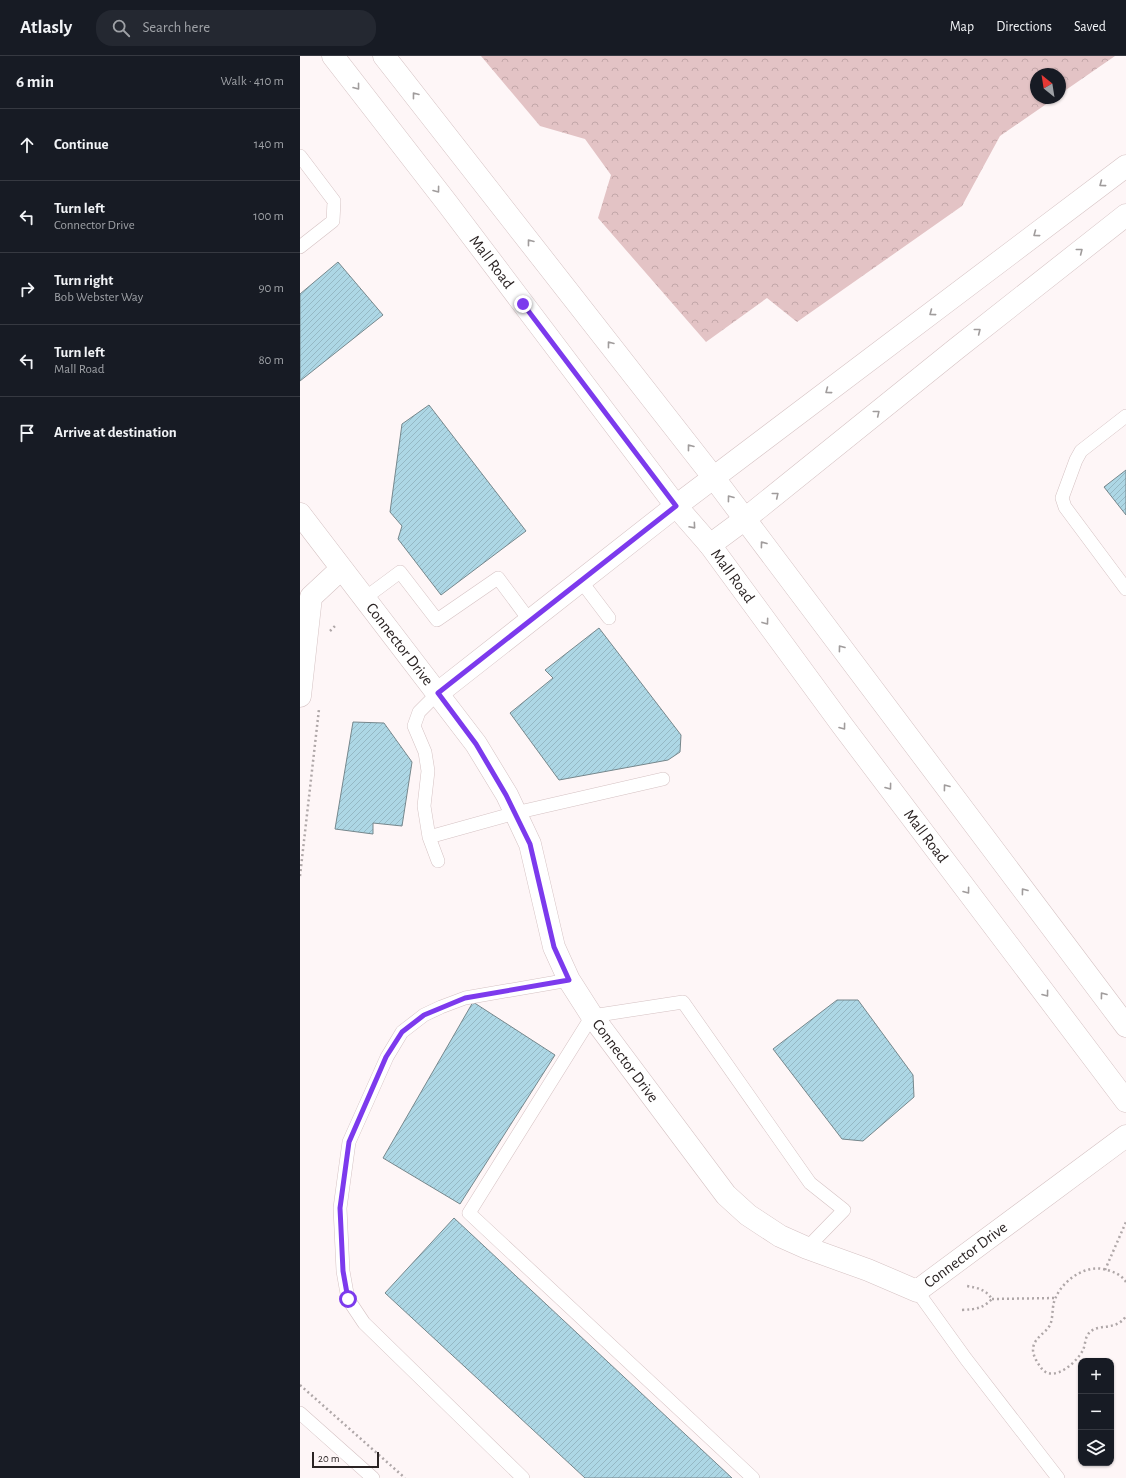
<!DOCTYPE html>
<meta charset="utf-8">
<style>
:root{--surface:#171b24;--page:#242831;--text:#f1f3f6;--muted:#9ea1a6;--line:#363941}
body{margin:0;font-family:"Alegreya Sans",sans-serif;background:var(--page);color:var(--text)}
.controls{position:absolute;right:12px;bottom:12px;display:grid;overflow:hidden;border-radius:8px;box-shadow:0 1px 3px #0004}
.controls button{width:36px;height:36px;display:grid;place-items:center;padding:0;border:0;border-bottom:1px solid var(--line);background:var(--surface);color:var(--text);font:20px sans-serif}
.compass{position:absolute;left:730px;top:12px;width:36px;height:36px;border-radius:50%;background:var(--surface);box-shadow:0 1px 3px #0004;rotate:330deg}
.scale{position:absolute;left:12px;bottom:10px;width:67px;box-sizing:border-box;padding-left:4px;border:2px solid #2b2424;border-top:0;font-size:11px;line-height:14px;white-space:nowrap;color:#2b2424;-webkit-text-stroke:3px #fef6f7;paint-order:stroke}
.stop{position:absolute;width:12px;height:12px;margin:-9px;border:3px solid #7c3aed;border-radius:50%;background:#fff}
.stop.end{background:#7c3aed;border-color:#fff;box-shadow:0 1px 4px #0008}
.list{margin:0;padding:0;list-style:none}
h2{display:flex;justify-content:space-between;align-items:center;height:52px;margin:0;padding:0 16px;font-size:17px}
h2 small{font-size:13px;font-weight:400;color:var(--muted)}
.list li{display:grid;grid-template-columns:26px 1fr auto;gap:12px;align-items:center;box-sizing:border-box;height:72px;padding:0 16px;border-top:1px solid var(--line)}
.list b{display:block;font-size:15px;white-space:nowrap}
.list p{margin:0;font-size:13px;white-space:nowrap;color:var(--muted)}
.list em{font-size:13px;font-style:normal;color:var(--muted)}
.icon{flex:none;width:22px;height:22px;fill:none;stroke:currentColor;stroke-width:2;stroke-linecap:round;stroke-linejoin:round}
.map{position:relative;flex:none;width:826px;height:1422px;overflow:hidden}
header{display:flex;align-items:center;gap:24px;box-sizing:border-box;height:56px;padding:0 20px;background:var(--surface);border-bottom:1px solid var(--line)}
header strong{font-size:19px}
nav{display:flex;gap:22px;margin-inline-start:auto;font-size:14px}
.search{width:280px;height:36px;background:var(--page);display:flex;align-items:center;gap:10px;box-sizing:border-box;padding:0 14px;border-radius:16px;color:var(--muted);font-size:15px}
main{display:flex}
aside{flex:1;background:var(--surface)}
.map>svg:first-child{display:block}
.forest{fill:url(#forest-crowns)}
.building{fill:url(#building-hatch);stroke:#76878c}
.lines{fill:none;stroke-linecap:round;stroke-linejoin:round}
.lane-casing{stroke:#d5c2c3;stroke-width:14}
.street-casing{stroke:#d5c2c3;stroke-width:23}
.secondary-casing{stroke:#d5c2c3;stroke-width:23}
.highway-casing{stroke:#d5c2c3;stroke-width:23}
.path{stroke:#afa7a8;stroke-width:2.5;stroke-dasharray:2 3;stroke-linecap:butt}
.lane{stroke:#fff;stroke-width:13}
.street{stroke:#fff;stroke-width:22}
.secondary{stroke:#fff;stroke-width:22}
.highway{stroke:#fff;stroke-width:22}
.oneway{stroke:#a09c9c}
.route{stroke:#7c3aed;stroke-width:5}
.labels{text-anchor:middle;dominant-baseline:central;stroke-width:4;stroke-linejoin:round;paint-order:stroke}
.street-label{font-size:16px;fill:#2b2424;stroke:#fef6f7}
</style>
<header>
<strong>Atlasly</strong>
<div class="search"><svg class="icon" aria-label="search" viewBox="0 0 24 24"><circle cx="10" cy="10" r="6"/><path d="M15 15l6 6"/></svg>Search here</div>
<nav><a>Map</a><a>Directions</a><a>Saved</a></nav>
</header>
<main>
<aside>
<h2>6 min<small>Walk · 410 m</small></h2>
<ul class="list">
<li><svg class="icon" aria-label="ahead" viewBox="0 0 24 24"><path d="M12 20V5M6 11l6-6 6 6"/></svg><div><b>Continue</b></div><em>140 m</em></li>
<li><svg class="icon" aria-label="left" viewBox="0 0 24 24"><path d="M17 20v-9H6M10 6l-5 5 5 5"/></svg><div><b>Turn left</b><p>Connector Drive</p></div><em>100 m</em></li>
<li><svg class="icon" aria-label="right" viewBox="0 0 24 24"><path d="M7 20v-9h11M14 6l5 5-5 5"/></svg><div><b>Turn right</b><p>Bob Webster Way</p></div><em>90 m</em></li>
<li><svg class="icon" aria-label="left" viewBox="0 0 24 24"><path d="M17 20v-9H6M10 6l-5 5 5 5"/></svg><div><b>Turn left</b><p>Mall Road</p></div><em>80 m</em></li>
<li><svg class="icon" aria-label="arrive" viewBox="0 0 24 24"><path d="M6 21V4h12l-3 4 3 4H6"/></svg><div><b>Arrive at destination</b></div></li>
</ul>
</aside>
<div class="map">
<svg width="826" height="1422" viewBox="0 0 826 1422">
<defs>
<pattern id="forest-crowns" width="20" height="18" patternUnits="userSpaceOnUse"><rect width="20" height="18" fill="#e3c3c5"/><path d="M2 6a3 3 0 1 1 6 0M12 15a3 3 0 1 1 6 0" fill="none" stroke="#c3a7a9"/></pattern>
<pattern id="building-hatch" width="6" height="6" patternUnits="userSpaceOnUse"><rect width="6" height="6" fill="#add7e5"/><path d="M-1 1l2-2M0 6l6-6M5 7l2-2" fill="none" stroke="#95b8c4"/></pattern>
</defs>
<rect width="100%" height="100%" fill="#fef6f7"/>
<path class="forest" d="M181 0H815L760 38V18H736V42H755L700 80 662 150 497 266 467 242 406 286 298 162 311 119 285 83 240 70Z"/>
<path class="building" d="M38 206 83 259 0 325V238Z
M129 349 226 475 141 539 98 483 102 470 90 456 102 368Z
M826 414V459L804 431Z
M299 572 381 679 380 696 368 704 259 724 210 657 253 622 245 614Z
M53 666 84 667 112 706 102 770 73 767V778L35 773Z
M537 944H558L613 1019 614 1041 563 1085 542 1083 473 993Z
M173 946 255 999 160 1148 83 1102Z
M154 1162 432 1422H285L85 1237Z"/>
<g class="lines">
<g class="lane-casing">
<path id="lane" d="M0 100 34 145 33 165 0 191
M826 360 781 395 776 404 762 442 765 451 826 533
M281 525 309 562
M65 542 100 516 137 564 198 522 230 565
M129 781 215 757 363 723
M138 805 129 781 124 750 128 715 125 696 114 670 119 656 138 637
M617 1235 666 1303 758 1422
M0 1357 73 1422
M223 1422 64 1267 48 1243 43 1215 40 1152 49 1086 87 1001 102 976 124 959 141 951 165 942 269 924
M453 1422 169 1157 292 960 383 946 510 1127 544 1154 507 1192"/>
</g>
<g class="street-casing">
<g id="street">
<path id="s1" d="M0 458 176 688 207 739 230 788 254 891 269 924 292 960 426 1139 448 1159 480 1180 507 1192 568 1214 617 1235 826 1080"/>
<path d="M138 637 376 450"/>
<path d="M0 640 11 541 41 513"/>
</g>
</g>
<g class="secondary-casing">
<g id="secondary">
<path id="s2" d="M33 0 147 147 376 450 410 489 542 669 826 1045"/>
<path d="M84 0 414 422 826 970"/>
</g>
</g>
<g class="highway-casing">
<path id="highway" d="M376 450 826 110
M410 489 445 463 656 293 826 159"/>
</g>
<path class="path" d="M30 575 36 569
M0 820 19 653
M805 1214 826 1166
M826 1226C821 1218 812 1215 803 1213 784 1209 760 1226 754 1246 752 1253 753 1263 750 1269 745 1278 733 1282 733 1294 733 1300 738 1308 742 1313 754 1327 777 1306 783 1294 785 1290 785 1284 787 1280 795 1265 815 1277 826 1260
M692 1243 756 1242
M662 1254C676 1253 682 1253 692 1243 685 1233 678 1232 667 1230
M0 1329 105 1422"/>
<use href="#lane" class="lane"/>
<use href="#street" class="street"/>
<use href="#secondary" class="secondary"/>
<use href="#highway" class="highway"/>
</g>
<defs><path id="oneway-chevron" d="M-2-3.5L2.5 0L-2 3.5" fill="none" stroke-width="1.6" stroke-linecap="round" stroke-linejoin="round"/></defs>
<g class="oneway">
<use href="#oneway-chevron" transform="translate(57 31) rotate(52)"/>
<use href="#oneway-chevron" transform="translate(115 39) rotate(-128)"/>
<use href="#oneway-chevron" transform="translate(802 128) rotate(143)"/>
<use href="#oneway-chevron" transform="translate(137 134) rotate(53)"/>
<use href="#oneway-chevron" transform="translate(736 178) rotate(143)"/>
<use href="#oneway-chevron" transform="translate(230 186) rotate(-128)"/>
<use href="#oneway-chevron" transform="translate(780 195) rotate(-38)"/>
<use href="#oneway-chevron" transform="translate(632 257) rotate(143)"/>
<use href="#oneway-chevron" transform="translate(678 275) rotate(-38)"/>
<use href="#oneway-chevron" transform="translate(310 288) rotate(-128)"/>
<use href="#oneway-chevron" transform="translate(528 335) rotate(143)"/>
<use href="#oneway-chevron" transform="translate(577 357) rotate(-39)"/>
<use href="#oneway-chevron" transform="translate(390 391) rotate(-128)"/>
<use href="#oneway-chevron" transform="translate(476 439) rotate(-39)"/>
<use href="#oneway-chevron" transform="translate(430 442) rotate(-127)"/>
<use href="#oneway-chevron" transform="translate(393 470) rotate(49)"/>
<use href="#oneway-chevron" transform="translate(463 488) rotate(-127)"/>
<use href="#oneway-chevron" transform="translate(466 566) rotate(54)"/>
<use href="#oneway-chevron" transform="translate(541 592) rotate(-127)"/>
<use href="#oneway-chevron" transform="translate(543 671) rotate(53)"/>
<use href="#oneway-chevron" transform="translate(589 731) rotate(53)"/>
<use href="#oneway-chevron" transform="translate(646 731) rotate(-127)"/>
<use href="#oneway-chevron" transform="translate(667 835) rotate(53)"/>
<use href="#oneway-chevron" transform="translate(724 835) rotate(-127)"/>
<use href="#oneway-chevron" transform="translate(746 938) rotate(53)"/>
<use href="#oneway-chevron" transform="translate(803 939) rotate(-127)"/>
</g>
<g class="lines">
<path class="route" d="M48 1243 43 1215 40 1152 49 1086 86 1001 102 976 124 959 165 942 269 924 254 891 230 788 206 739 176 688 138 637 376 450 223 248"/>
</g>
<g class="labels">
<g class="street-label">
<text stroke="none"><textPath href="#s2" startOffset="260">Mall Road</textPath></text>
<text stroke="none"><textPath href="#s2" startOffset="656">Mall Road</textPath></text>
<text stroke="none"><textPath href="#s1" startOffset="164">Connector Drive</textPath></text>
<text stroke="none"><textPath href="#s2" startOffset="980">Mall Road</textPath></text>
<text stroke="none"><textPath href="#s1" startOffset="644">Connector Drive</textPath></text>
<text stroke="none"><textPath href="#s1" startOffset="1088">Connector Drive</textPath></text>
</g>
</g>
</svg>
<div class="controls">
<button>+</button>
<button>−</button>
<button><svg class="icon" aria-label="layers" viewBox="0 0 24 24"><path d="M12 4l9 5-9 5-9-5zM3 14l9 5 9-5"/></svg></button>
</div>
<svg class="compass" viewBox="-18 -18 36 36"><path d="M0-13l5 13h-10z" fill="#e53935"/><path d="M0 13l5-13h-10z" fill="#9ea1a6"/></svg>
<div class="scale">20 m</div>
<div class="stop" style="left:48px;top:1243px"></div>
<div class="stop end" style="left:223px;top:248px"></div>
</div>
</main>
